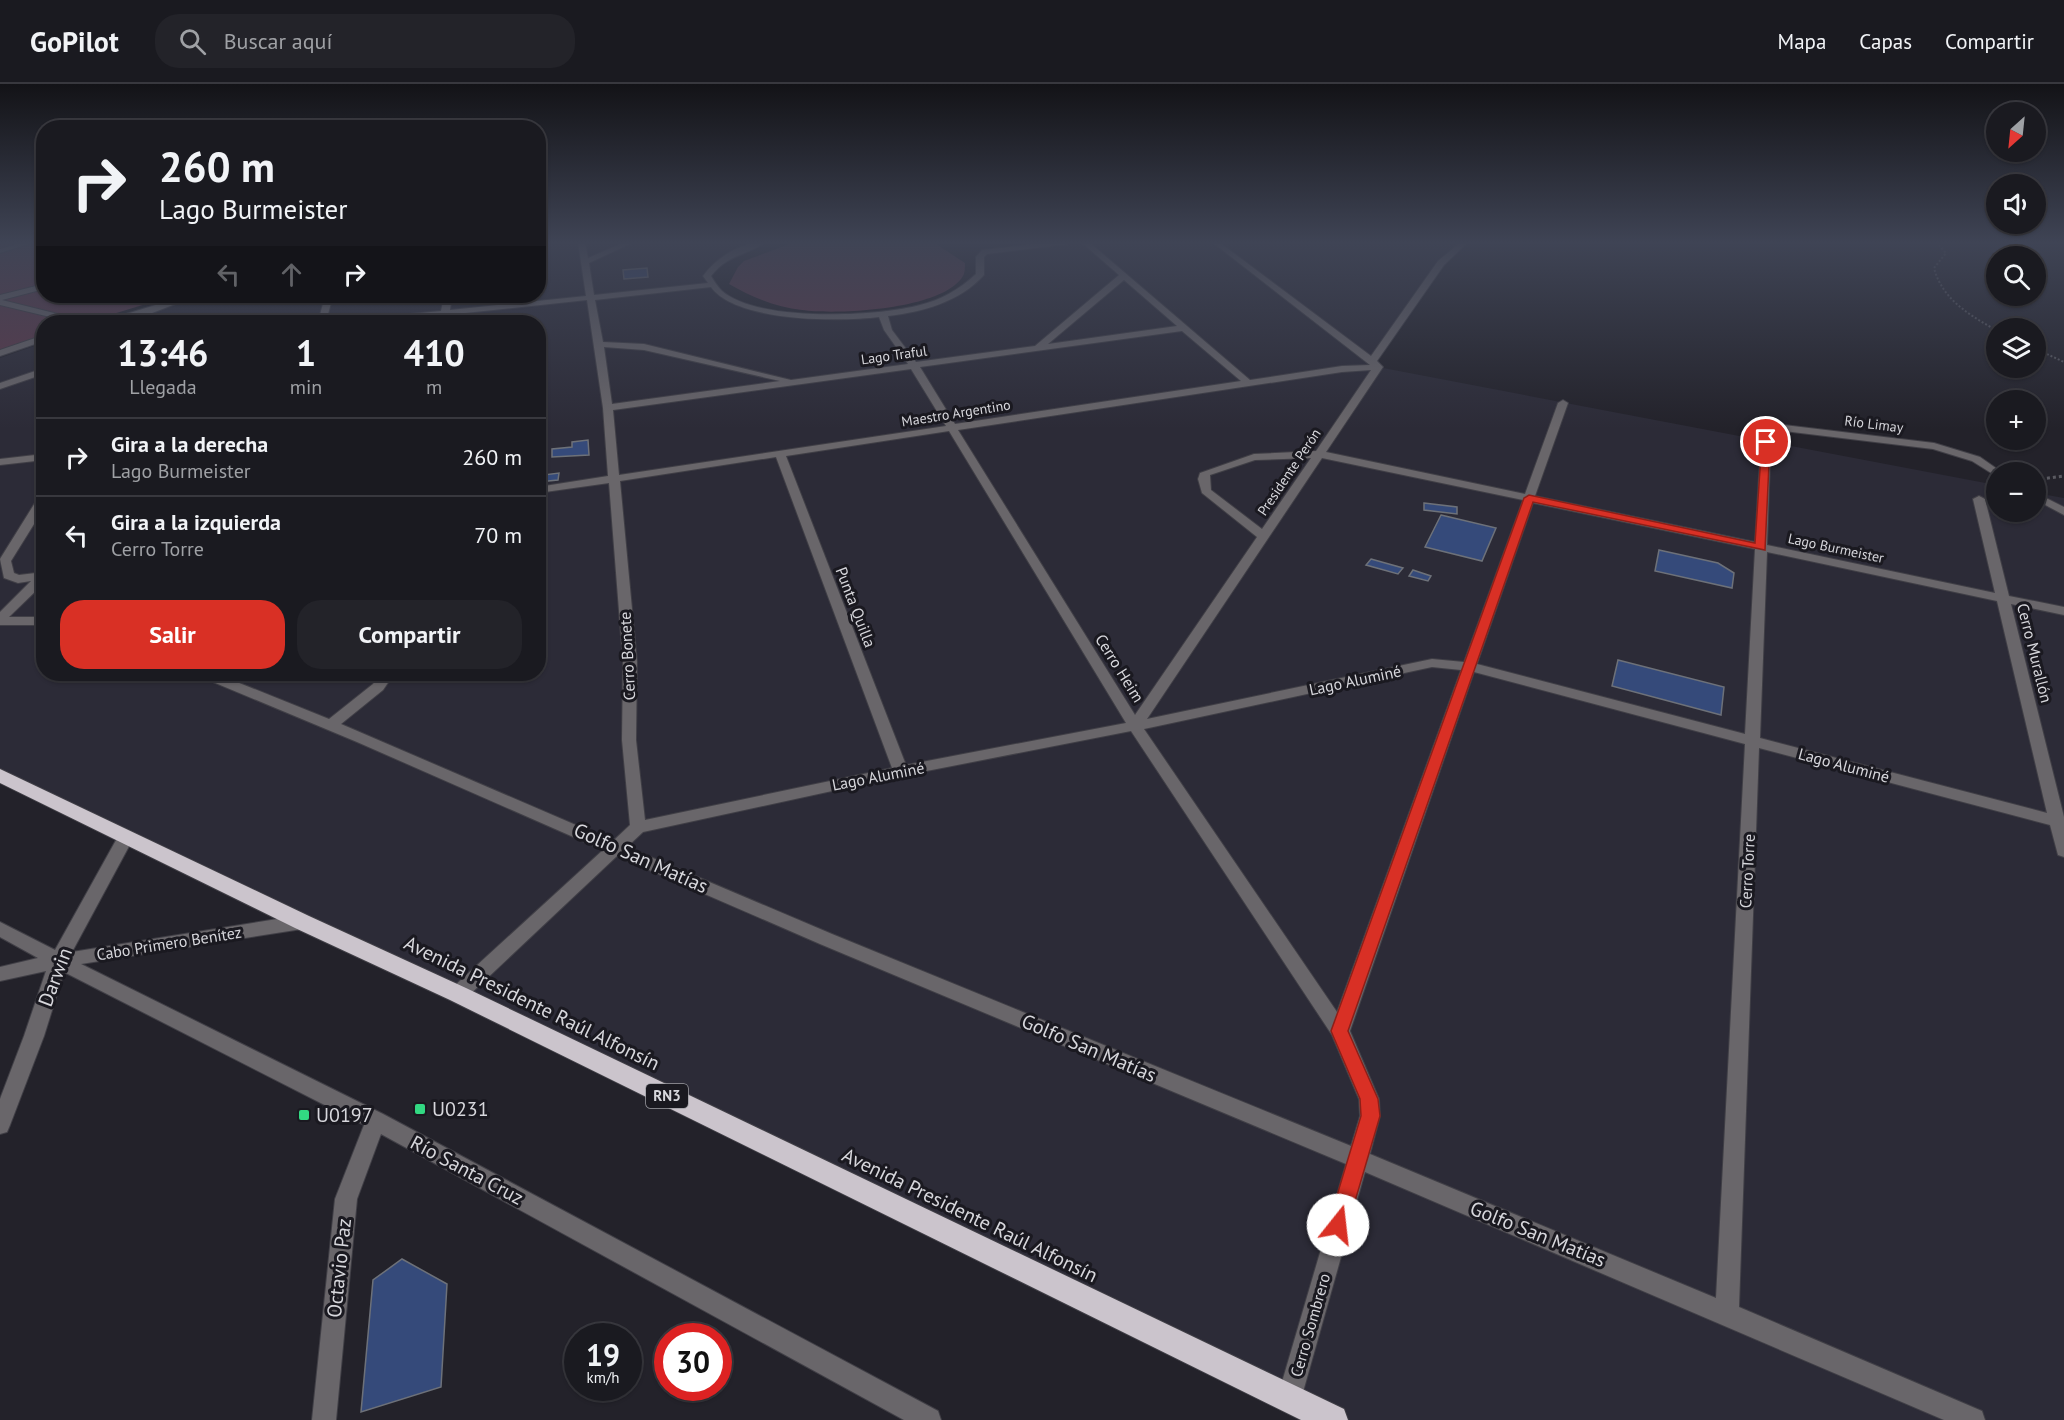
<!DOCTYPE html>
<html lang="es">
<head>
<meta charset="utf-8">
<style>
	body { margin:0; font-family:"PT Sans",sans-serif; background:#232329; color:#f1f3f6; height:100vh; display:flex; flex-direction:column; font-size:22px; white-space:nowrap }
	* { box-sizing:border-box; margin:0 }
	p { font-size:20px; color:#9fa1a5 }
	.icon { flex:none; width:33px; height:33px; fill:none; stroke:currentColor; stroke-width:2; stroke-linecap:round; stroke-linejoin:round }
	.map { position:relative; flex:1; overflow:hidden }
	.panel { position:absolute; left:36px; top:231px; width:510px; height:366px; display:flex; flex-direction:column; background:#1a1a20; border-radius:24px; box-shadow:0 2px 4px #0004,0 0 0 2px #38383e }
	.panel>* { flex:none }
	.guide { position:absolute; left:36px; top:36px; width:510px; height:183px; border-radius:24px; box-shadow:0 2px 4px #0004,0 0 0 2px #38383e; background:#1a1a20; color:#f1f3f6; overflow:hidden }
	.needle { width:39px; rotate:207deg }
	.controls { position:absolute; left:1986px; top:18px; display:grid; gap:12px }
	.controls a { display:grid; place-items:center; width:60px; height:60px; border-radius:50%; background:#1a1a20; box-shadow:0 2px 4px #0004,0 0 0 2px #38383e; font-size:30px }
	.speed { position:absolute; left:564px; top:1239px; display:flex; gap:12px; font-size:30px; font-weight:700; text-align:center }
	.speed>* { display:grid; place-content:center; width:78px; height:78px; border-radius:50%; background:#1a1a20; box-shadow:0 2px 4px #0004,0 0 0 2px #38383e; line-height:1 }
	.speed small { font-size:15px; font-weight:400 }
	.speed .limit { border:9px solid #d22; background:#fff; color:#111 }
	.pin { position:absolute; display:grid; place-items:center; width:51px; height:51px; color:#fff; margin:-26px; border:3px solid #fff; border-radius:50%; box-shadow:0 2px 6px #0007 }
	.me { position:absolute; width:66px; margin:-33px; rotate:16deg; stroke-linejoin:round; filter:drop-shadow(0 0 4px #0008) }
	.turn { display:flex; align-items:center; gap:21px; height:126px; padding:0 24px; font-size:27px }
	.turn .icon { width:78px; height:78px; stroke-width:2.5 }
	.turn b { display:block; font-size:42px; line-height:51px }
	.lanes { display:flex; align-items:center; height:57px; padding:0 24px; background:#0003; justify-content:center; gap:30px; direction:ltr }
	.lanes .off { opacity:.35 }
	.eta { display:flex; justify-content:space-evenly; align-items:center; height:102px; text-align:center }
	.eta b { font-size:36px; font-weight:700; line-height:42px }
	.primary-button { display:flex; gap:12px; margin-top:auto; padding:12px 24px }
	.primary-button a { flex:1; height:69px; border-radius:24px; background:#d93025; color:#fff; font-size:24px; font-weight:700; line-height:69px; text-align:center }
	.primary-button a+a { background:#232329; color:#f1f3f6 }
	ul { padding:0; list-style:none }
	li { display:flex; align-items:center; gap:18px; height:78px; padding:0 24px; border-top:2px solid #38383e }
	li div { flex:1 }
	li b { display:block; font-size:22px }
	li em { font-style:normal }
	header { display:flex; align-items:center; gap:36px; box-sizing:border-box; height:84px; padding:0 30px; background:#1a1a20; border-bottom:2px solid #38383e }
	header strong { font-size:28px }
	nav { display:flex; gap:33px; margin-inline-start:auto; font-size:21px }
	.search { width:420px; height:54px; background:#232329; display:flex; align-items:center; gap:15px; box-sizing:border-box; padding:0 21px; border-radius:24px; color:#9fa1a5; font-size:22px }
	.map>svg:first-child { display:block }
	.built { fill:#2c2b37 }
	.green { fill:#5d394b }
	.building { fill:#354a7a; stroke:#6d7179; stroke-width:1.5 }
	.lines { fill:none; stroke-linecap:round; stroke-linejoin:round }
	.minor-casing { stroke:#403f46; stroke-width:2 }
	.highway-casing { stroke:#403f46; stroke-width:2 }
	.path-far1 { stroke:#5a5a61; stroke-width:2; stroke-dasharray:2 2; stroke-linecap:butt }
	.path { stroke:#5a5a61; stroke-width:3; stroke-dasharray:3 3; stroke-linecap:butt }
	.minor { fill:#69666a; fill-rule:evenodd }
	.highway { fill:#cbc4cc; fill-rule:evenodd }
	.route { fill:#d93025; stroke:#8d1f18; stroke-width:1.5 }
	.poi-dot { fill:#32d882; stroke:#1a1920; stroke-width:2 }
	.labels { text-anchor:middle; stroke-width:6; stroke-linejoin:round; paint-order:stroke }
	.far-street-label { font-size:14px; fill:#d7d7dc; stroke:#1a1920 }
	.shield { fill:#1a1920; stroke:#9e9ea4; stroke-width:1.5 }
	.shield-label { font-size:15px; font-weight:bold; fill:#d7d7dc }
	.street-label { font-size:16px; fill:#d7d7dc; stroke:#1a1920 }
	.near-street-label { font-size:20px; fill:#d7d7dc; stroke:#1a1920 }
	.near-poi-label { font-size:20px; fill:#d7d7dc; stroke:#1a1920; text-anchor:start }
</style>
</head>
<body>
<header>
<strong>GoPilot</strong>
<div class="search"><svg class="icon" aria-label="search" viewBox="0 0 24 24"><circle cx="10" cy="10" r="6"/><path d="M15 15l6 6"/></svg>Buscar aquí</div>
<nav><a>Mapa</a><a>Capas</a><a>Compartir</a></nav>
</header>
<div class="map">
<svg width="2064" height="1336" viewBox="0 0 2064 1336">
	<rect width="100%" height="100%" fill="#23222a"/>
	<path class="built" d="M539,158H762L725,174L707,192L710,201L748,223L807,232L883,231L947,214L980,191V173L992,166L1068,158H1465L1441,179L1376,272L1378,283L1996,401V428H2036V409L2064,414V1336H1333L0,691V274L43,259L44,590H538V238H106L186,212H538Z"/>
	<path class="green" d="M0,158H43L44,212H172L87,238H44L43,252L0,266Z
		M795,158H924L936,160L965,179C965,183 965,189 963,192C943,226 836,231 802,226C775,223 752,213 729,200L738,183L744,177Z"/>
	<path class="building" d="M647,184L648,193L624,195L623,186Z
		M500,230L499,238H475L476,233Z
		M588,356L589,371L552,373V365L572,363V358Z
		M545,384L544,391L559,389L558,396L538,398V385Z
		M1424,419L1457,423V430L1424,426Z
		M1441,431L1496,444L1482,477L1425,463Z
		M1659,466L1718,479L1734,489L1732,504L1655,487Z
		M1371,475L1403,484L1398,490L1366,481Z
		M1413,486L1431,492L1428,497L1409,492Z
		M1618,576L1724,603L1721,631L1612,602Z
		M402,1175L447,1200L441,1303L361,1328L373,1196Z"/>
	<g class="lines">
		<g class="minor-casing">
			<path id="minor" d="M24,158H35L0,169V165Z
				M578,158H585L588,174L625,158H634L589,179L594,211L708,199L703,192C717,173 741,158 765,158C748,172 729,169 711,192C714,197 718,203 722,207C758,238 876,233 920,221C941,216 960,205 976,190V173L982,166L1052,158H1071L1068,160L987,170L984,173V191C960,218 922,228 888,232L892,246L916,278L1035,262L1119,191L1081,158H1089L1250,296L1342,282L1370,281L1212,158H1219L1371,272L1438,177L1461,158H1468L1444,181L1377,277L1383,283L1326,368L1525,410L1558,319L1563,316L1568,319L1535,412L1755,458L1762,343L1784,341L1934,359L1980,373L2000,387L2001,388H1996V392L1972,377L1933,365L1784,347L1771,348L1767,461L1995,509L1973,415L1979,412L1985,415L2009,512L2064,523V531L2011,520L2064,733V773L2058,771L2050,741L1759,664L1739,1223L1982,1327L1985,1336H1944L1365,1088L1301,1315L1298,1324L1289,1327L1280,1324L1277,1315L1346,1080L820,860L617,772L465,915L458,918L451,915L449,910L451,905L603,766L357,658L201,593L199,590H217L329,635L373,600L380,590H394L383,606L341,640L613,757L630,741L622,656L623,578L609,399L538,409V403L608,392L603,324L587,216L446,231L439,238L435,236L437,232L379,238H355L359,235L441,227L444,212H452L450,226L586,212ZM1124,196L1177,242L1048,260ZM711,203C736,238 839,238 879,233L884,246L908,280L791,296L644,260L603,258L595,216ZM1182,247L1241,297L955,340L920,283ZM604,263L644,266L780,297L612,320ZM911,285L946,342L619,391L613,326ZM1371,286L1316,367L1254,370L1200,389L1198,395L1202,409L1257,453L1135,631L958,346L1342,288ZM949,347L1126,639L906,681L786,372ZM776,373L892,684L645,736L636,656L637,578L620,397ZM1311,374L1262,445L1211,406L1210,391L1255,376ZM1322,374L1523,416L1464,578L1432,575L1147,635ZM1533,419L1755,465L1745,650L1477,580ZM1767,468L1997,517L2047,729L1760,654ZM1432,583L1461,586L1337,928L1144,645ZM1474,588L1745,660L1716,1214L1370,1070L1380,1032L1379,1015L1350,947ZM1131,647L1332,951L1359,1015L1360,1032L1351,1062L832,850L627,763L643,748L901,692Z
				M44,200V205L2,216L82,236L83,238H71L0,221V211Z
				M185,212H196L129,238H100Z
				M314,212H325L332,215L326,238H318L324,216Z
				M44,251V257L0,272V266Z
				M44,284V290L0,305V299Z
				M44,370V376L0,381V375Z
				M2036,409L2064,423V431L2036,416Z
				M44,411V424L11,477L14,489L19,491L44,488V499L9,533H44V541H0V528L31,497L18,499L4,494L0,475L38,414Z
				M126,747L132,749L134,753L72,868L302,831L308,833L311,838L308,843L302,845L81,880L383,1030L938,1327L941,1336H904L381,1050L357,1115L336,1336H312L335,1115L364,1041L64,888L44,952L10,1041L7,1048L0,1050V1015L24,952L46,887L0,897V883L38,874L0,853V838L55,866L120,749Z"/>
		</g>
		<g class="highway-casing">
			<path id="highway" d="M0,685L309,832L466,904L1344,1325L1348,1336H1301L450,916L295,844L0,699Z"/>
		</g>
		<path class="path-far1" d="M1936,158L1946,169L1934,184C1942,215 1969,231 1996,246
			M2036,265L2064,278"/>
		<path class="path" d="M2041,395L2064,392"/>
		<use href="#minor" class="minor"/>
		<use href="#highway" class="highway"/>
	</g>
	<linearGradient id="sky" x2="0" y2="1"><stop stop-color="#131317"/><stop offset="0.46" stop-color="#3f4455"/><stop offset="1" stop-color="#3f4455" stop-opacity="0"/></linearGradient>
	<rect width="2064" height="345" fill="url(#sky)"/>
	<path class="route" d="M1762,356L1770,358L1765,466L1533,418L1348,947L1378,1015L1380,1032L1348,1141L1345,1148L1338,1150L1331,1148L1328,1141L1361,1032L1360,1015L1331,947L1524,414L1529,411L1755,459Z"/>
	<g class="poi-dot">
		<rect x="414" y="1019" width="12" height="12" rx="3"/>
		<rect x="298" y="1025" width="12" height="12" rx="3"/>
	</g>
	<g class="labels">
		<g class="far-street-label">
			<text transform="translate(894 271) rotate(-8)" y="5">Lago Traful</text>
			<text transform="translate(956 329) rotate(-9)" y="5">Maestro Argentino</text>
			<text transform="translate(1874 340) rotate(7)" y="5">Río Limay</text>
			<text transform="translate(1289 388) rotate(-56)" y="5">Presidente Perón</text>
			<text transform="translate(1836 464) rotate(12)" y="5">Lago Burmeister</text>
		</g>
		<rect class="shield" x="646" y="1000" width="42" height="24" rx="4.5"/>
		<g class="shield-label">
			<text x="667" y="1017">RN3</text>
		</g>
		<g class="street-label">
			<text transform="translate(856 523) rotate(69)" y="6">Punta Quilla</text>
			<text transform="translate(2035 569) rotate(76)" y="6">Cerro Murallón</text>
			<text transform="translate(627 572) rotate(-93)" y="6">Cerro Bonete</text>
			<text transform="translate(1120 584) rotate(58)" y="6">Cerro Heim</text>
			<text transform="translate(1355 596) rotate(-12)" y="6">Lago Aluminé</text>
			<text transform="translate(1844 681) rotate(15)" y="6">Lago Aluminé</text>
			<text transform="translate(878 692) rotate(-11)" y="6">Lago Aluminé</text>
			<text transform="translate(1747 787) rotate(-87)" y="6">Cerro Torre</text>
			<text transform="translate(169 859) rotate(-9)" y="6">Cabo Primero Benítez</text>
			<text transform="translate(1310 1241) rotate(-74)" y="6">Cerro Sombrero</text>
		</g>
		<g class="near-street-label">
			<text transform="translate(641 774) rotate(24)" y="7">Golfo San Matías</text>
			<text transform="translate(55 893) rotate(-69)" y="7">Darwin</text>
			<text transform="translate(532 919) rotate(26)" y="7">Avenida Presidente Raúl Alfonsín</text>
			<text transform="translate(1089 964) rotate(23)" y="7">Golfo San Matías</text>
			<text transform="translate(467 1086) rotate(28)" y="7">Río Santa Cruz</text>
			<text transform="translate(970 1131) rotate(26)" y="7">Avenida Presidente Raúl Alfonsín</text>
			<text transform="translate(1538 1150) rotate(22)" y="7">Golfo San Matías</text>
			<text transform="translate(339 1184) rotate(-84)" y="7">Octavio Paz</text>
		</g>
		<g class="near-poi-label">
			<text x="432" y="1032">U0231</text>
			<text x="316" y="1038">U0197</text>
		</g>
	</g>
</svg>
<div class="controls">
<a><svg class="needle" viewBox="-14 -14 28 28"><path d="M0-13l5 13h-10z" fill="#e53935"/><path d="M0 13l5-13h-10z" fill="#9fa1a5"/></svg></a>
<a><svg class="icon" aria-label="sound" viewBox="0 0 24 24"><path d="M4 9h4l5-4v14l-5-4H4zM17 9q2 3 0 6"/></svg></a>
<a><svg class="icon" aria-label="search" viewBox="0 0 24 24"><circle cx="10" cy="10" r="6"/><path d="M15 15l6 6"/></svg></a>
<a><svg class="icon" aria-label="layers" viewBox="0 0 24 24"><path d="M12 4l9 5-9 5-9-5zM3 14l9 5 9-5"/></svg></a>
<a>+</a>
<a>−</a>
</div>
<div class="speed"><div>19<small>km/h</small></div><div class="limit">30</div></div>
<div class="pin" style="left:1766px;top:358px;background:#d93025"><svg class="icon" aria-label="arrive" viewBox="0 0 24 24"><path d="M6 21V4h12l-3 4 3 4H6"/></svg></div>
<svg class="me" style="left:1338px;top:1141px" viewBox="-20 -20 40 40"><circle r="19" fill="#fff"/><path d="M0-13L10 11 0 6-10 11z" fill="#d93025"/></svg>
<div class="guide">
<div class="turn"><svg class="icon" aria-label="right" viewBox="0 0 24 24"><path d="M7 20v-9h11M14 6l5 5-5 5"/></svg><div><b>260 m</b>Lago Burmeister</div></div>
<div class="lanes"><svg class="icon off" aria-label="left" viewBox="0 0 24 24"><path d="M17 20v-9H6M10 6l-5 5 5 5"/></svg><svg class="icon off" aria-label="ahead" viewBox="0 0 24 24"><path d="M12 20V5M6 11l6-6 6 6"/></svg><svg class="icon" aria-label="right" viewBox="0 0 24 24"><path d="M7 20v-9h11M14 6l5 5-5 5"/></svg></div>
</div>
<section class="panel">
<div class="eta">
<div><b>13:46</b><p>Llegada</p></div>
<div><b>1</b><p>min</p></div>
<div><b>410</b><p>m</p></div>
</div>
<ul>
<li><svg class="icon" aria-label="right" viewBox="0 0 24 24"><path d="M7 20v-9h11M14 6l5 5-5 5"/></svg><div><b>Gira a la derecha</b><p>Lago Burmeister</p></div><em>260 m</em></li>
<li><svg class="icon" aria-label="left" viewBox="0 0 24 24"><path d="M17 20v-9H6M10 6l-5 5 5 5"/></svg><div><b>Gira a la izquierda</b><p>Cerro Torre</p></div><em>70 m</em></li>
</ul>
<div class="primary-button"><a>Salir</a><a>Compartir</a></div>
</section>
</div>
</body>
</html>
